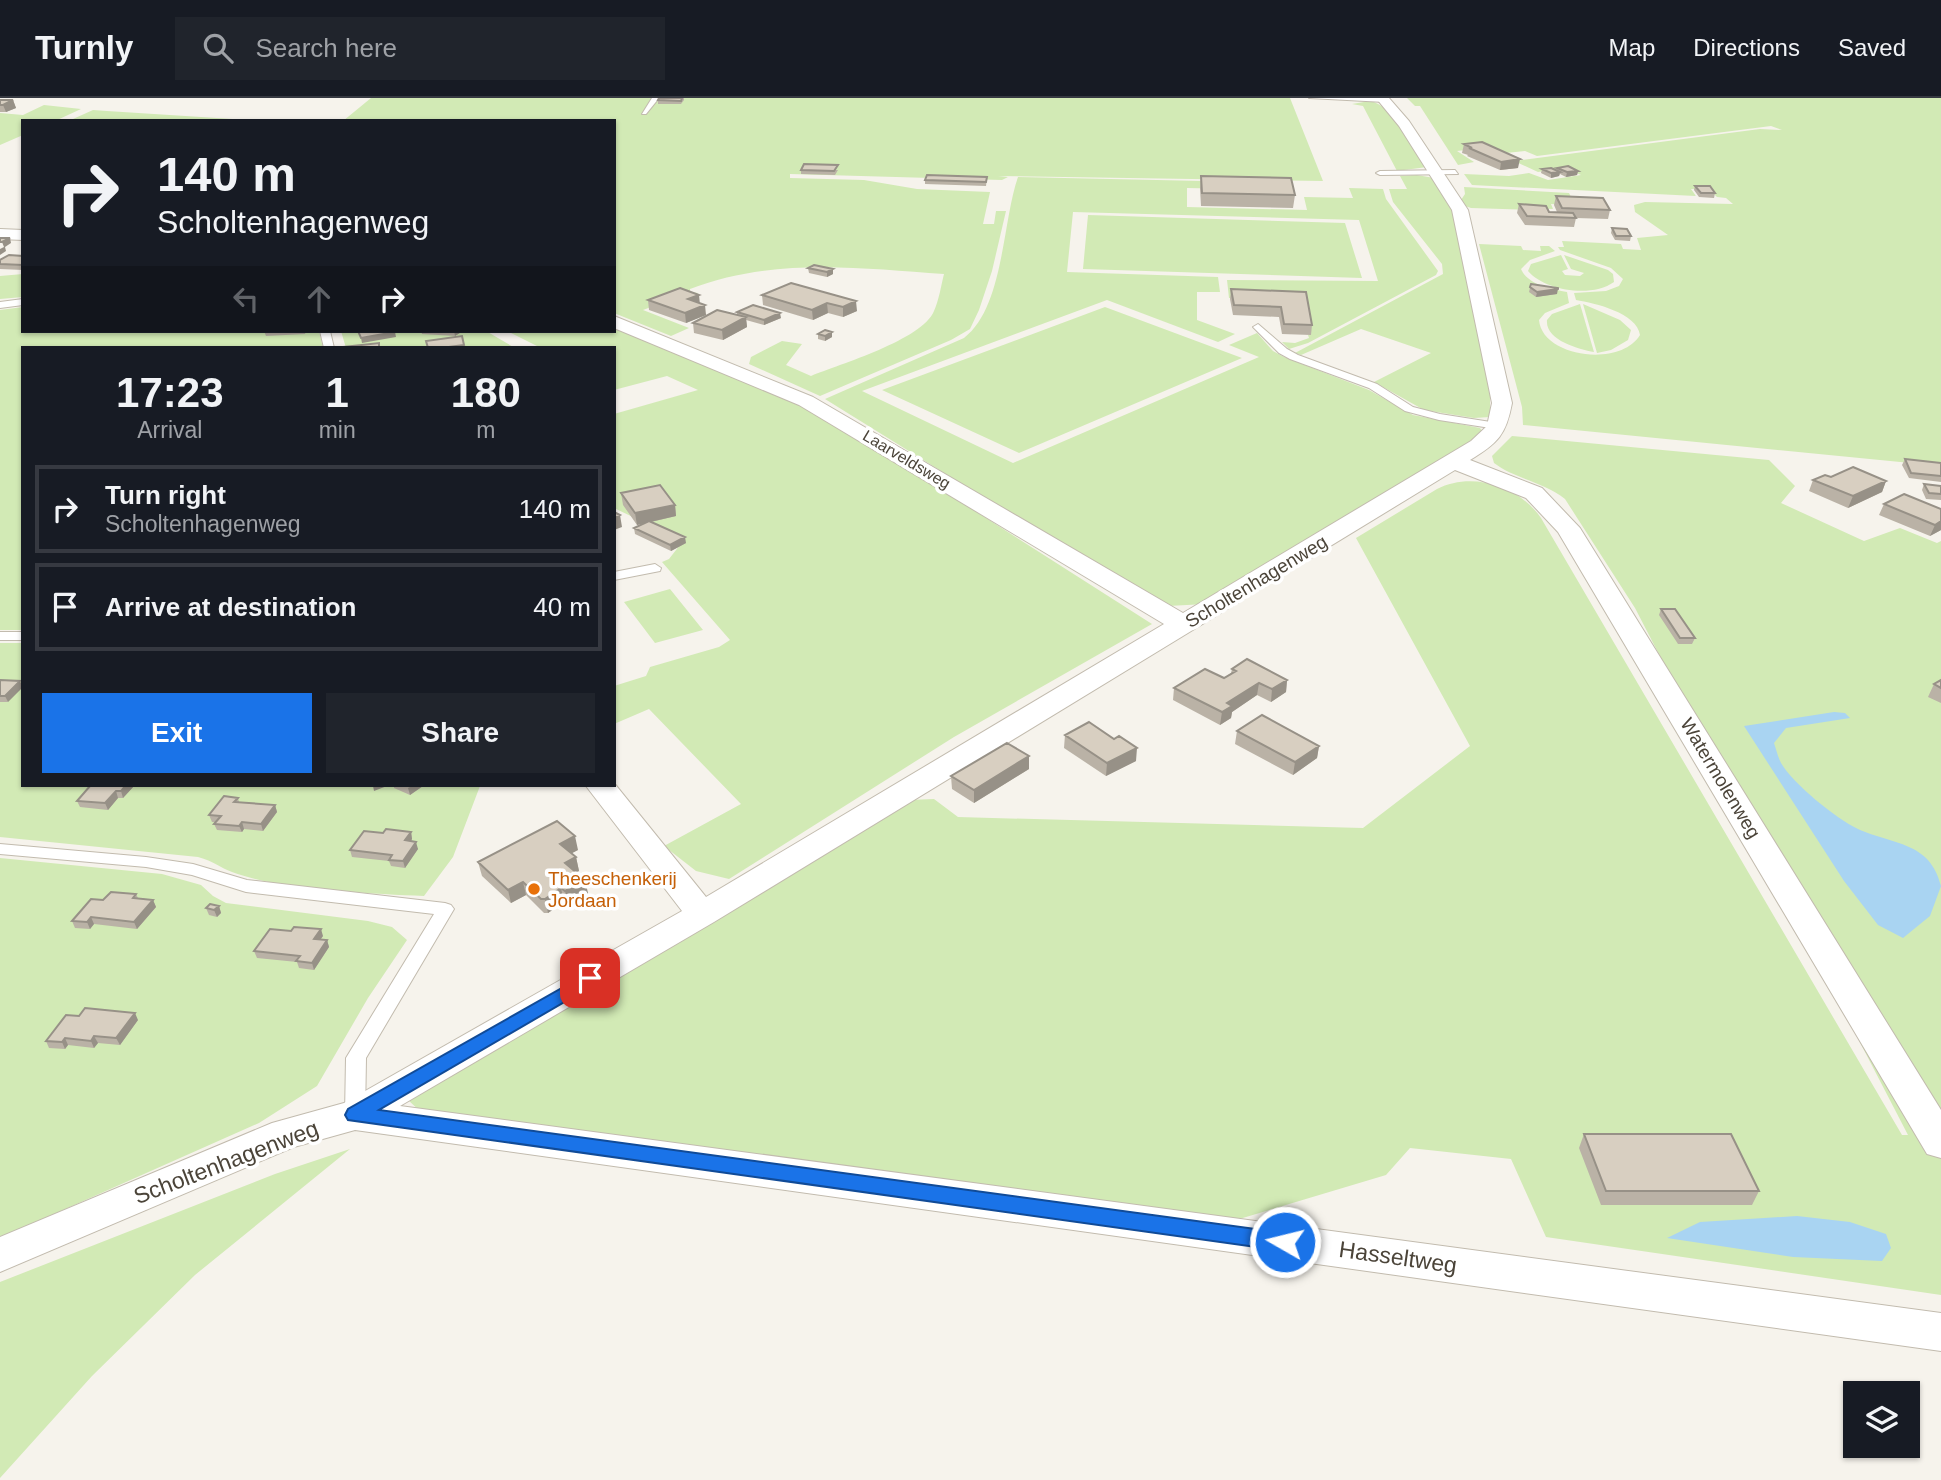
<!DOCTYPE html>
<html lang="en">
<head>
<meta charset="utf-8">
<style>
	body { margin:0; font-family:Helvetica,sans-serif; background:#20242c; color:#f1f3f6; height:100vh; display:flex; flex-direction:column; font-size:26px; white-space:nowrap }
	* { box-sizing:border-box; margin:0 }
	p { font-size:23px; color:#9ea1a6 }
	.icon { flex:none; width:38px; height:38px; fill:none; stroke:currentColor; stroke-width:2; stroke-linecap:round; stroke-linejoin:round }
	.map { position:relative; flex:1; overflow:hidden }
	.side { position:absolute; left:21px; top:248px; width:595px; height:441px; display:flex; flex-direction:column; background:#171b24; border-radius:0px; box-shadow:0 2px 5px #0004 }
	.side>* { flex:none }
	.hud { position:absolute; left:21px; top:21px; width:595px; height:214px; border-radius:0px; box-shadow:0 2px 5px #0004; background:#171b24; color:#f1f3f6; overflow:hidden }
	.tools { position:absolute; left:1843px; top:1283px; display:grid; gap:14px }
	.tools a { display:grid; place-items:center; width:77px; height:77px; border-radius:0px; background:#171b24; box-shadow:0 2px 5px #0004; font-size:35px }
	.pin { position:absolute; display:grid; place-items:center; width:60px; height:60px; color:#fff; margin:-30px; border-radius:14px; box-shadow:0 4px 10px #0006 }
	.me { position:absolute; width:77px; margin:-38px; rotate:278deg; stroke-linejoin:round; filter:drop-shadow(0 0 5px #0008) }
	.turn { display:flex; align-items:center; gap:24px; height:147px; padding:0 21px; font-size:32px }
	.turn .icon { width:91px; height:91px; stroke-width:2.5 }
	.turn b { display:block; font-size:49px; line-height:60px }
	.lanes { display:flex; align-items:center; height:66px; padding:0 21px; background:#0003; justify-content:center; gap:35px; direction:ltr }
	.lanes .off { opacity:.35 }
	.eta { display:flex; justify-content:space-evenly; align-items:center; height:119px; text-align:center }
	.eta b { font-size:42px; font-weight:700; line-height:49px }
	.cta { display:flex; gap:14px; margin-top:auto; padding:14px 21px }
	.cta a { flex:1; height:80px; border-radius:0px; background:#1a73e8; color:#fff; font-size:28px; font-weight:700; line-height:80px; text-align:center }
	.cta a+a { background:#20242c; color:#f1f3f6 }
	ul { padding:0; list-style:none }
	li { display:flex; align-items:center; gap:21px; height:88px; margin:0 14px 10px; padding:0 7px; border:4px solid #363941; border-radius:0px }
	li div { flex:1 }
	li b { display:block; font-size:26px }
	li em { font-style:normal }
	header { display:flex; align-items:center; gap:42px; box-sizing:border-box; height:98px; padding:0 35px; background:#171b24; border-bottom:2px solid #363941 }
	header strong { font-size:33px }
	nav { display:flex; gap:38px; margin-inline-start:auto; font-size:24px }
	.search { width:490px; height:63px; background:#20242c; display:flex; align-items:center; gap:18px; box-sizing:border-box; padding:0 24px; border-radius:0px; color:#9ea1a6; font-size:26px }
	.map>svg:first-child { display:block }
	.green { fill:#d2eab5 }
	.water { fill:#a9d4f2 }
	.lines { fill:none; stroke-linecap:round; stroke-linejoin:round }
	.service-casing { stroke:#c2bbae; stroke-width:2 }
	.minor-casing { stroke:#c2bbae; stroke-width:2 }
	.service { fill:#fff; fill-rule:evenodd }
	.minor { fill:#fff; fill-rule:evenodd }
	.wall { fill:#bab2a6 }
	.shaded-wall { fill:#979187 }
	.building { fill:#d8cfc1; stroke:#979187; stroke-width:2 }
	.route { fill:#1a73e8; stroke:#114b97; stroke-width:2 }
	.food-dot { fill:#e8710a; stroke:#fff; stroke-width:2.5 }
	.labels { text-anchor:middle; stroke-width:7; stroke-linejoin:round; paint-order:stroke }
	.far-street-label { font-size:16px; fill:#4b4439; stroke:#fff }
	.street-label { font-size:19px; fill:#4b4439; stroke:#fff }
	.food-label { font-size:19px; fill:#c56008; stroke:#fff; text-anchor:start }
	.near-street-label { font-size:23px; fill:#4b4439; stroke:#fff }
</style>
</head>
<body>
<header>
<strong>Turnly</strong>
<div class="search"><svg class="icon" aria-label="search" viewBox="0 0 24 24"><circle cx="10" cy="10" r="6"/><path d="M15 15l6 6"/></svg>Search here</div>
<nav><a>Map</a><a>Directions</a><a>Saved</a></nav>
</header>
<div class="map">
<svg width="1941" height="1382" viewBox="0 0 1941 1382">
	<rect width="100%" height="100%" fill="#f6f3ec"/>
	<path class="green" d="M371,0H1290L1323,83L998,78L1008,79L1002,82L790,76V80L864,82L917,91L990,94L983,126H994L996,113H1006L992,173L979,212L970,231L951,242L820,298L749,266L751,259L782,243L802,246L786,267L811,278C840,266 922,242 934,213C939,202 941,188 944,176C859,170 772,159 690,191V194L698,195L692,201L680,198L643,212L689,230L671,238L614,215V23H343Z
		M1407,0H1941V368L1523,327L1522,309L1479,146L1521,148L1523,152L1541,153L1540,148H1549L1555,153L1530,162L1521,171C1528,187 1551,191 1567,194L1569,205L1545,215L1539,222C1542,259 1620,270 1640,237C1637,215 1595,205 1576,202L1574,195L1606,193L1619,188L1623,181L1611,170L1560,152L1558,149H1564L1562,143L1621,146L1623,151L1641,152L1637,140L1668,137L1635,114L1634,107L1645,104L1733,106L1726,100L1717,99L1710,92L1691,91L1696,98L1472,87L1464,76L1509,78L1529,75L1548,82L1581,77L1565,70L1538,74L1514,63L1760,31L1782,32L1771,28L1537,58L1525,53L1506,55L1491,49L1457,53L1474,64L1458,67L1420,8H1415Z
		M1370,3C1393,7 1415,51 1427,69L1397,73L1363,8L1352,6Z
		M44,7L81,11L55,23H23V37L0,47V15L23,17Z
		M93,12L107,13L265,23L73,21Z
		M1417,77L1434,80L1455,119L1490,287V319L1474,320L1424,312L1374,284L1431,255L1361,231L1301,257L1295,255L1443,176L1442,166L1393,104L1389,91H1407L1400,78Z
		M1018,79L1290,85L1286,92L1187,90V109L1307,112L1304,99L1353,100L1349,90L1383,91L1386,101L1438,173L1436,177L1308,245L1289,251L1282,244L1295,245L1309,240L1308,237L1311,236L1304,202L1229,200L1227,182L1378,183L1359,122L1073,114L1067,174L1218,179L1220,194H1197V222L1235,236L1218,244L1107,202L862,293L1013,365L1259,259L1229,247L1257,235L1273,253L1284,259L1369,292L1413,317L1480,330L1482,333L1447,362L1206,506L1168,508L1144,499L825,301L964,240C1004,209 1002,125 1018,79Z
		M1464,89L1569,95L1575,107L1551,106L1553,111L1530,110V112L1471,110L1465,108L1461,102L1465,96Z
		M1088,117L1345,125L1362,180L1083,171Z
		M1561,157L1568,171L1562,173L1565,177L1580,178L1584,175L1571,171L1564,157L1608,172L1613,176L1614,184C1592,200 1545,193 1528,173L1531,166Z
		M23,176V199L0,201V178Z
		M1580,206L1594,254C1578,251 1545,242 1547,222L1552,216Z
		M1583,206L1620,222L1631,232L1628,242L1611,252L1597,255Z
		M23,209V233H319L323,250H23V532H0V212Z
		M1105,209L1242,260L1019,355L882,292Z
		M614,228L781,296L950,397L1152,526L954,639L729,781L696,773L664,748L741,706L649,611L614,626V588L646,578L650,569L719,549L730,542L662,464L669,461L683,443L614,410V316L698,292L667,278L614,292V250H541L507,233H614Z
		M341,233H486L515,250H346Z
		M1512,338L1769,362L1795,388L1781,405L1864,443L1900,430L1937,445L1941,443V1197L1546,1139L1511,1061L1410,1050L1386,1077L1236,1122L421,1014L408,1002L908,702L934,701L958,719L1363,730L1470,648L1356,440L1437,391C1472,373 1519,388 1541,420L1902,1037H1908L1635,510L1565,401C1544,384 1515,381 1494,365L1492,358Z
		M670,491L703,532L655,545L624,504Z
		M0,545H23V688H480L453,759L424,798C367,795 284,793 232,774C220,770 214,763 198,759L0,739Z
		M0,760L162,776L201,787L213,798L226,805L368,823L392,829L407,842L368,900L317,988L259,1025L0,1140Z
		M350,1051L195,1177L92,1278L0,1380V1184L275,1076Z"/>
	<path class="water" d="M1834,614L1845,615L1850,620L1786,630L1774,645C1776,651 1778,659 1781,665C1793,686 1837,721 1858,731C1893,747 1930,743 1941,788L1930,818L1903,840L1878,827L1844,783L1744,628Z
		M1797,1118L1850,1124L1886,1136L1891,1150L1882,1163L1793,1159L1667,1140L1700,1124Z"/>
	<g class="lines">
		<g class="service-casing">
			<path id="service" d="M652,0H659L646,16H642Z
				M1309,0H1385L1388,2L1385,4Z
				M1455,72L1458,76L1380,77L1376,75L1380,73Z
				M23,201V207L0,210V204Z
				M1258,226L1287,251L1298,257L1377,286L1413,309L1440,316L1497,325L1503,328L1497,331L1439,322L1405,313L1369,290L1290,261L1279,255L1253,229Z
				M320,233H330L334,250H324Z
				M655,466L661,470L660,473L614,482V474Z
				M0,534H23V542H0Z
				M0,746L146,759L193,766L247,782L445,805L451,807L454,811L366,960L365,1017L362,1022L355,1025L348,1022L345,1017L346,960L434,816L246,794L192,777L146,769L0,756Z"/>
		</g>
		<g class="minor-casing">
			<path id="minor" d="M1376,0H1389L1409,23L1468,112L1512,305C1506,337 1498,345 1470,362L1542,390L1580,430L1941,1012V1060L1927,1056L1558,434L1526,400L1455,372L714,824L400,1008L1941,1215V1253L355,1032L294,1049L0,1174V1139L272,1025L344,1005L682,813L586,688H614V685L706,799L1164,526L799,307L614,230V218L813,299L1183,515L1471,343L1487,328L1492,305L1452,112L1399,28Z
				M0,131L23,132V142L0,141Z"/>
		</g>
		<use href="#service" class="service"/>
		<use href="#minor" class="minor"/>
	</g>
	<path class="wall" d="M659,0H684V2L681,6H658V2Z
		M0,2H13L16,10L6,14H0Z
		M1464,46L1518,70L1500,72L1467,58L1468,57L1462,55Z
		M1557,70L1578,73L1577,77L1566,79L1560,76L1559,78L1551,80L1541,75L1542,71L1556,72Z
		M801,72H838L835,77L801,76Z
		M1201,78L1295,97L1293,110L1201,108L1200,90Z
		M987,79L986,88L925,86V82Z
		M1695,88L1715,95L1714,100L1699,99L1694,92Z
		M1556,98L1610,112L1608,121L1576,120L1574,129L1525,127L1517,115L1519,106L1549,114H1557L1554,107Z
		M1612,130L1631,138L1630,143L1615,142L1611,135Z
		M23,158V172L0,171V162Z
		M808,170L833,171V176L827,179L809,175Z
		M791,185L857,213L843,219L828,215L813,222L763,207L762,197Z
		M1531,186L1557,196L1536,199L1529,194Z
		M1231,191L1306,194L1312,227L1311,237L1282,236L1279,219L1233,217L1230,201Z
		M648,202L700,205L706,217L686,225L649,212Z
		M737,214L781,220L764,227L746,222L747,229L723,242L694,235L693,225L737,217Z
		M264,233H306L305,236L266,238Z
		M421,233H463L455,238L422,236Z
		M832,234V239L825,243L818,241V236Z
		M1905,361L1941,365V384L1909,380L1902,367Z
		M1831,379L1886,383L1882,394L1848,410L1809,393L1813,382Z
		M1924,386L1941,388V402L1926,401L1922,392Z
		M621,395L675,407L676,418L651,424L686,445L671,453L635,436L634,430L645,425L637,427L623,407Z
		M1884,406L1941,411V432L1930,438L1879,417Z
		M1661,511L1695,540L1692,546H1678L1659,517Z
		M1232,571L1287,582L1286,594L1271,604L1257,597L1232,614L1231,620L1220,627L1173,602L1174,590L1224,580L1231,575Z
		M0,582L8,604H0Z
		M1941,582V605L1928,599L1934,586Z
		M1237,633L1319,648L1317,660L1293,677L1235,646Z
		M1065,637L1136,663L1106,678L1064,650Z
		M1029,671L974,705L952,691L951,678Z
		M90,688H134L123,700H118L108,712L80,709L77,703Z
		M394,688H423L410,697L394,690Z
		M238,700L239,704L275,707L277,714L263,733L244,731L242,734L217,732L214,726L216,724H212L209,717Z
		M411,734L412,741L411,743L418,751L405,770L391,768L389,763L352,759L350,752L383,735Z
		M578,752L571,755L576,759L579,773L576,774L588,795L568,807L564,804L548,815H544L526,797L511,805L482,778L478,764Z
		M136,796L138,800L153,802L156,809L137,831L94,826L90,831L75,830L72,823L103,802Z
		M219,808L221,815L217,819L209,817L206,810Z
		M323,838L321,841L327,842L329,849L314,872L299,870L297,864L257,860L254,853Z
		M138,922L120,947L98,945L94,950L68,947L65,951L49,950L46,943Z
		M1584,1036L1759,1093L1752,1107H1601L1579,1050Z"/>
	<path class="shaded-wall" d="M13,2L16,10L6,14L3,7Z
		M1520,61L1518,70L1500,72L1501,64Z
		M1578,73L1577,77L1566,79L1567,74Z
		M1560,74L1559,78L1551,80V75Z
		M10,140L11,145L5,149L6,153L0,157V151L4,149L2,144Z
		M833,171V176L827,179V174Z
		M1558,191L1557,196L1536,199L1537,194Z
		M699,197L700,207L688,201Z
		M856,203L857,213L843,219V209Z
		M827,205L828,215L813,222L812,212Z
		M705,207L706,217L686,225L685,215Z
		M780,215L781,220L764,227V222Z
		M746,219L747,229L723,242L722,232Z
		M454,233H463L455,238Z
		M395,234L396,239L362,245L361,240Z
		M832,234V239L825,243V238Z
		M464,247L465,250H441Z
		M1886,383L1882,394L1848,410L1853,398Z
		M675,407L676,418L637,427L635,415Z
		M620,417L622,429L614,432V420Z
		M1941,423V432L1930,438L1935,427Z
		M685,439L686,445L671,453L670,447Z
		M1287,582L1286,594L1271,604L1272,591Z
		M20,583L23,589L8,604L5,598Z
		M1259,585L1257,597L1232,614L1231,620L1220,627L1222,614L1227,605Z
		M1319,648L1317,660L1293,677L1295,664Z
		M1137,650L1136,663L1106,678L1107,665Z
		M1029,658V671L974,705V692Z
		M125,688H134L123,700L121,693Z
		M373,688H387L374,693Z
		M412,688H423L410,697L408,690Z
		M116,693L118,700L108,712L105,705Z
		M275,707L277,714L263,733L261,726Z
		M242,724L244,731L242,734L239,728Z
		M411,734L412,741L407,749L405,742Z
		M575,738L578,752L563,760L560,746Z
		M416,744L418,751L405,770L403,763Z
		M576,759L579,773L568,779L565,765Z
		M585,782L588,795L568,807L565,793Z
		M523,784L526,797L511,805L508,792Z
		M561,790L564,804L548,815L545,801Z
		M153,802L156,809L137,831L134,824Z
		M219,808L221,815L217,819L214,812Z
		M91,819L94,826L90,831L87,824Z
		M321,831L323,838L316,847L314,841Z
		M327,842L329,849L314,872L312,865Z
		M135,915L138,922L120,947L116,940Z
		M94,938L98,945L94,950L91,943Z
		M65,940L68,947L65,951L62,944Z"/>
	<path class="building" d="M659,0H682L681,3L658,2Z
		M0,2H13L3,7H0Z
		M1482,44L1520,61L1501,64L1469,50H1472L1464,46Z
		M804,66L838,67L834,73L801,72Z
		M1568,68L1578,73L1567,74L1557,70Z
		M1551,70L1560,74L1551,75L1542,71Z
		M927,77L987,79L986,84L925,82Z
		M1201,78L1291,80L1295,97L1202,95Z
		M1695,88H1710L1715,95H1701Z
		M1556,98L1603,100L1610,112L1562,110Z
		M1519,106L1546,108L1549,114L1573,115L1576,120L1527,118Z
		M1612,130L1627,131L1631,138H1616Z
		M0,140H10L2,144H0Z
		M9,157L23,158V167L0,166V162Z
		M814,167L833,171L827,174L808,170Z
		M791,185L856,203L843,209L827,205L812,212L762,197Z
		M1531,186L1558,190V191L1537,194L1530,189Z
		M680,190L699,197L688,201L705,207L685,215L648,202Z
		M1231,191L1306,194L1312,227L1284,226L1281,209L1234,207Z
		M753,207L780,215L764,222L737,214Z
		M717,212L746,219L722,232L693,225Z
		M825,232L832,234L825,238L818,236Z
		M358,233H394L395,234L361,240Z
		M462,238L464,247L441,250H428L426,243Z
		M379,245V250H344V249Z
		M1905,361L1941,365V378L1911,375Z
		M1853,369L1886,383L1853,398L1813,382L1825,377L1831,379Z
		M1924,386L1941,388V396L1929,395Z
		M660,387L675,407L635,415L621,395Z
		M1904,396L1941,411V423L1935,427L1884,406Z
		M614,414L620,417L614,420Z
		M649,423L685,439L670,447L634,430Z
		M1661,511H1675L1695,540H1680Z
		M1247,561L1287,582L1272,591L1259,585L1227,605L1232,608L1222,614L1174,590L1205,571L1224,580L1236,573L1232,571Z
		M0,582L20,583L5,598H0Z
		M1941,582V590L1934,586Z
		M1262,617L1319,648L1295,664L1237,633Z
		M1089,624L1114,641L1119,638L1137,650L1107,665L1065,637Z
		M1007,645L1029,658L974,692L951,678Z
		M90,688H125L121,693H116L105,705L77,703Z
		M224,698L238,700L234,704L275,707L261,726L242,724L239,728L214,726L221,718L209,717Z
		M557,723L575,738L560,746L576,759L565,765L585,782L565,793L561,790L545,801H541L523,784L508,792L478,764Z
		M386,731L411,734L405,742L416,744L403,763L389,762L392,757L350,752L364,733L383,735Z
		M111,794L136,796L133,800L153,802L134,824L91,819L87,824L72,823L91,801L103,802Z
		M210,806L219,808L214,812L206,810Z
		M294,829L321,831L314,841L327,842L312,865L296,863L300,858L254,853L270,831L291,833Z
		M85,910L135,915L116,940L94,938L91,943L65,940L62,944L46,943L66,917L79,918Z
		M1584,1036H1731L1759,1093H1606Z"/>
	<path class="route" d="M590,874L597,876L599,880L597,885L379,1012L1285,1135L1292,1137L1296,1144L1292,1150L1285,1153L348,1022L345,1017L348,1011Z"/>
	<circle class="food-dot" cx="534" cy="791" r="7"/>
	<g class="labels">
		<g class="far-street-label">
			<text transform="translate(907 361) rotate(31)" y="6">Laarveldsweg</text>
		</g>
		<g class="street-label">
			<text transform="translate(1256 483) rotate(-31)" y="7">Scholtenhagenweg</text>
			<text transform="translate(1721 680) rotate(59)" y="7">Watermolenweg</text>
		</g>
		<g class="food-label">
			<text x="548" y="787">Theeschenkerij<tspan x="548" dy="22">Jordaan</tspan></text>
		</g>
		<g class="near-street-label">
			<text transform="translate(226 1064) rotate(-21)" y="8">Scholtenhagenweg</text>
			<text transform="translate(1398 1159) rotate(8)" y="8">Hasseltweg</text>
		</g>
	</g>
</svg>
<div class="tools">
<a><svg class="icon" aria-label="layers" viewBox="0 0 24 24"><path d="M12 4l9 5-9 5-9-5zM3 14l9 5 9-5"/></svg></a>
</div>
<div class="pin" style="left:590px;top:880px;background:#d93025"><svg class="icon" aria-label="arrive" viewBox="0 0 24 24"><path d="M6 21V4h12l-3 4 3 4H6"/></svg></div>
<svg class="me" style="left:1285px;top:1144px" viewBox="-20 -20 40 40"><circle r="17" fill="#1a73e8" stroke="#fff" stroke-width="3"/><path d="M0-11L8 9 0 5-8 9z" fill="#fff"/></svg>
<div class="hud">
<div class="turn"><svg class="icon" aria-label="right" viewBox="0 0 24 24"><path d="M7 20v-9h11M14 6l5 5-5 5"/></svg><div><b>140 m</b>Scholtenhagenweg</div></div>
<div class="lanes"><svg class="icon off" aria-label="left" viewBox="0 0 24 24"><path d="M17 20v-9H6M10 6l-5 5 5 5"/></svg><svg class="icon off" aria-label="ahead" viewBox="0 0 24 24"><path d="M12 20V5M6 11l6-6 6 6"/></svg><svg class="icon" aria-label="right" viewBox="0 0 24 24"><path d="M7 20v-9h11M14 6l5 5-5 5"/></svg></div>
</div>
<section class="side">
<div class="eta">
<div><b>17:23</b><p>Arrival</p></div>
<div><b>1</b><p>min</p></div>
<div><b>180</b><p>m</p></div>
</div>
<ul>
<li><svg class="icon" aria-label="right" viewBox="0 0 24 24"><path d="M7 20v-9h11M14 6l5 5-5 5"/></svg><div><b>Turn right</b><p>Scholtenhagenweg</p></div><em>140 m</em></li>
<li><svg class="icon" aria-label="arrive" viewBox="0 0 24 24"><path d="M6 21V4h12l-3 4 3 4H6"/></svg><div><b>Arrive at destination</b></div><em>40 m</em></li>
</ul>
<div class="cta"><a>Exit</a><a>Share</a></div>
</section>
</div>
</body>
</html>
